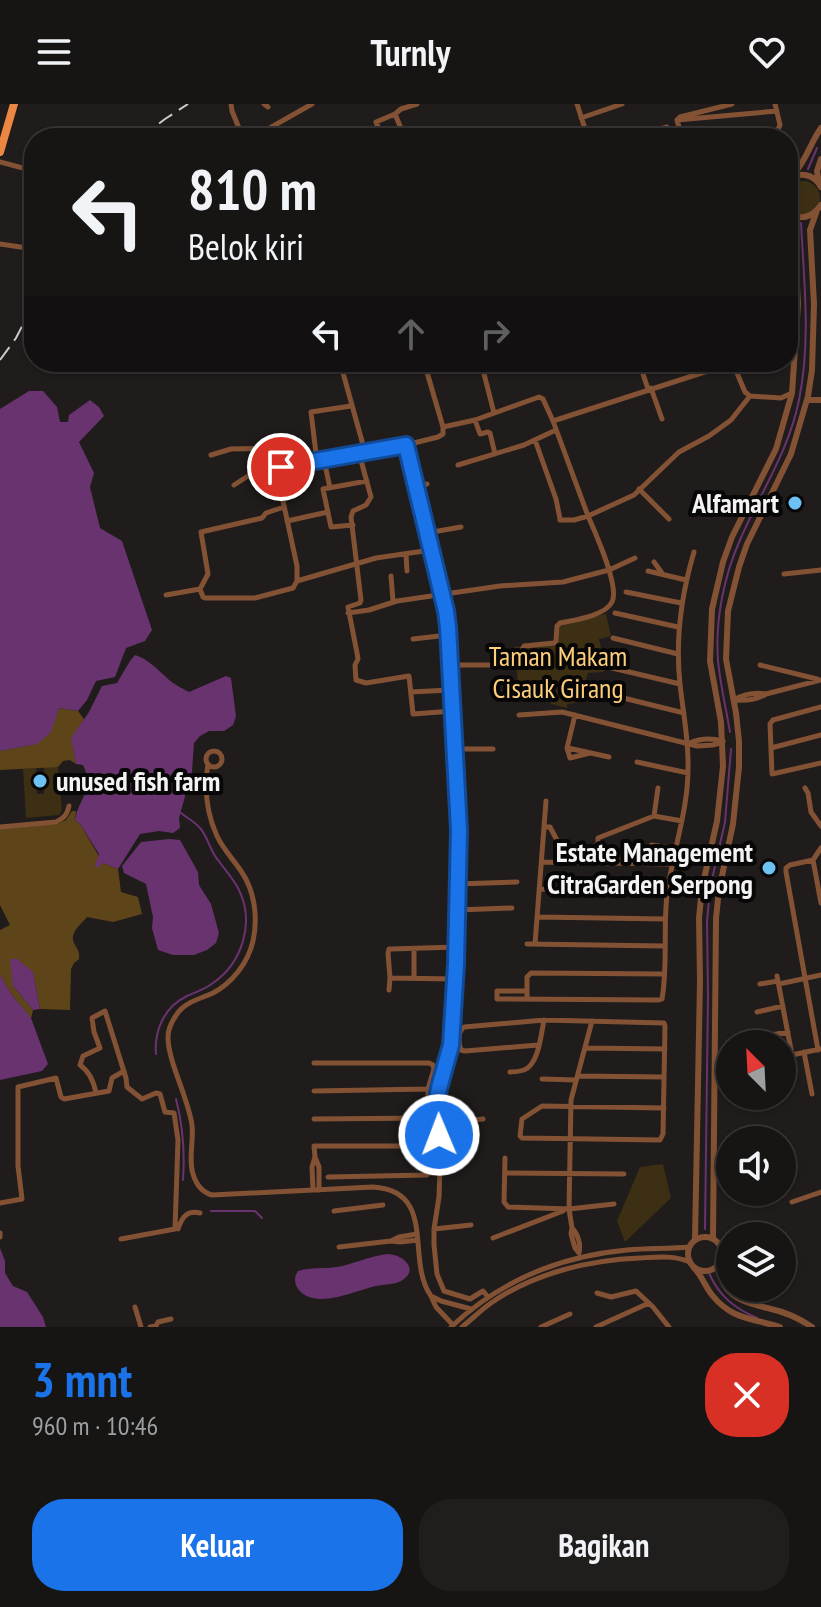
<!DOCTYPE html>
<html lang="id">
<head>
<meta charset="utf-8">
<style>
	body { margin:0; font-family:"PT Sans Narrow",sans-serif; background:#201e1d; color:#f1f3f6; height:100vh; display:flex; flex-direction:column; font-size:30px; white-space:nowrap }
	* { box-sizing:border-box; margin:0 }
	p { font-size:26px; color:#9e9fa0 }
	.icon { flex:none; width:44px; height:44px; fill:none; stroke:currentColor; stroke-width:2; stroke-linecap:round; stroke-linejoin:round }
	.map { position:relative; height:1223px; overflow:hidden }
	.side { display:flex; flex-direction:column; background:#171514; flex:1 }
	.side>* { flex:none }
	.banner { position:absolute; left:24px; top:24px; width:774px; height:244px; border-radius:32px; box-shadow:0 2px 6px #0004,0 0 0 2px #363434; background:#171514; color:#f1f3f6; overflow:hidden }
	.needle { width:52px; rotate:336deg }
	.buttons { position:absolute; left:716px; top:926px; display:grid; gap:16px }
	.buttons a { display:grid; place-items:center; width:80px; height:80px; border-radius:50%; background:#171514; box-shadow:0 2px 6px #0004,0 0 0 2px #363434; font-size:40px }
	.pin { position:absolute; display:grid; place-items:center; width:68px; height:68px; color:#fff; margin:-34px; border:4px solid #fff; border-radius:50%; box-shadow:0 2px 8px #0007 }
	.me { position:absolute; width:88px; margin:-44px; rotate:359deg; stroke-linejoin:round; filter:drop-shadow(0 0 6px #0008) }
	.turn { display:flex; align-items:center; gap:28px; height:168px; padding:0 32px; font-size:36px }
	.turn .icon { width:104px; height:104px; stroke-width:2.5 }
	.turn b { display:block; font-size:56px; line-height:68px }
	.lanes { display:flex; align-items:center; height:76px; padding:0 32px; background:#0003; justify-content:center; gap:40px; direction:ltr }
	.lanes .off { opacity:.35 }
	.round { display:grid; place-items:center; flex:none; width:84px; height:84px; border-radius:32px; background:#201e1d }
	.headline { display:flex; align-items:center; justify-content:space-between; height:136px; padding:0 32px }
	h1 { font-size:48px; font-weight:600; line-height:60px; color:#1a73e8 }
	.action { display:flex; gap:16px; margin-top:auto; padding:16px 32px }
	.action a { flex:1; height:92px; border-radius:32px; background:#1a73e8; color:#fff; font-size:32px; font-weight:600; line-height:92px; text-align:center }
	.action a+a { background:#201e1d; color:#f1f3f6 }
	header { display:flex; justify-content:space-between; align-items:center; height:104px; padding:0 32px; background:#171514; font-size:36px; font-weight:600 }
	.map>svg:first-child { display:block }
	.green { fill:#3d2f14 }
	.forest { fill:#5d4519 }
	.water { fill:#69336f }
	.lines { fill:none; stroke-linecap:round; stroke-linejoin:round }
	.stream { stroke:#69336f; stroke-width:2 }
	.minor { stroke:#835234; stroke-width:5 }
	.tertiary { stroke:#835234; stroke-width:6 }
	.primary { stroke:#eb8643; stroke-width:8 }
	.rail { stroke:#cdcbca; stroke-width:2; stroke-dasharray:16 8; stroke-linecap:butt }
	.route-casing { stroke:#114b97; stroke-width:20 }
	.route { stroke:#1a73e8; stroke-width:14 }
	.poi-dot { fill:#6ec2f3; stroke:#080707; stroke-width:3 }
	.labels { text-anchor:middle; stroke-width:8; stroke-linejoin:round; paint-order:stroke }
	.poi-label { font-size:28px; font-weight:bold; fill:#f4f2f2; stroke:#080707; text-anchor:end }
	.park-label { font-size:28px; fill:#fdcd79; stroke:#080707 }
</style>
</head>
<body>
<header><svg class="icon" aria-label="menu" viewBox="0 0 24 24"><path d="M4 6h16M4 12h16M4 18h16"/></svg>Turnly<svg class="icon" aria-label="heart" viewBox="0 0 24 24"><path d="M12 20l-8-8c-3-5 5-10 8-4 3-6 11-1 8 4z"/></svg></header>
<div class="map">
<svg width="821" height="1223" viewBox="0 0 821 1223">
	<rect width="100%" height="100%" fill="#1f1c1b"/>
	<path class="green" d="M786 94a17 17 0 1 1 34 0a17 17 0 1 1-34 0Z
		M606,510L611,532L599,535L606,565L603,568L588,569L583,586L575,599L567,600V604L551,600L550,595L524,591L518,579L514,543L556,540L559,517Z
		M44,663H58L62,706L59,711L26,714L23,665L36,664L37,690H44Z
		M663,1060L671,1094L625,1138L617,1117L640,1063Z"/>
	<path class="forest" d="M59,604L78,607L84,615C70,638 72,634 76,660L70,656L63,657L58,663L0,666V647C38,639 46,644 59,604Z
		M72,707H76L75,716L80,720L103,759L118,765L121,788L138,793L142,810L113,818L87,813C82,819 71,828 73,836C75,844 80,844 79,855L74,859L71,865L70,906L40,905L33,868L13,882L33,906L31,915L12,891L0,871V826L10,821L0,801V725L58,720L66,716Z"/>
	<path class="water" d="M29,287H43L57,303L60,318H68L69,311L90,296L99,303L104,312L79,338L94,369L90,383L100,424L122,437L152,526L145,537L126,544L115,573L96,577L87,596L78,607L59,604L51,628L37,640L0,647V305Z
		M135,551C148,555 157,565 167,574C173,580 182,584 189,588L226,572L231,574L236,612L233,621L224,627H209L200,632L194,639L192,667L179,714L180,724L173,729L159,727L140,730L118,765L103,759L98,764L95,762L99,750L80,720L75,716C77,702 86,691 90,678L83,661L76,660L71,634L89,608L102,582L117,579L130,557Z
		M169,735L180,736L198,768L199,781L211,800L219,829L216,839L207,846L194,851H173L158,846L152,824L153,813L146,780L124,769L122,762L141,738Z
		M10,855H17L33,868L40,905L33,906L13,882Z
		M0,871L12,891L31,914L48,960L42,967L0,976Z
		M0,1144L5,1157V1169L13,1182L27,1188L43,1213L46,1223H0Z
		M388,1150C404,1151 420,1166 401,1177C393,1181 385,1180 376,1182C356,1186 315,1207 298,1185C294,1178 294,1173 298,1167C311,1163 324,1165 337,1163C354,1160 369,1152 388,1150Z"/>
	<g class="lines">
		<path class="stream" d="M808,65L817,44
			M730,628C726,604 720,580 718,556C715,516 724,472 740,436C760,389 789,347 799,296C811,238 804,177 801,119
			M156,950C154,927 164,904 185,893C195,888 204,886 213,879C242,859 255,819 239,786C234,775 225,766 218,756C210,747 208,733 200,724C195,718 187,714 181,709
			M176,995C183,1022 185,1048 183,1076
			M211,1107H255L262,1114
			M705,1125L708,891L707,818L710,784L725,718L731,645
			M709,1169C719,1192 734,1204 757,1214"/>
		<path class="minor" d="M231,0L232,7L243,34
			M264,0L268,3
			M577,0L588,34
			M581,14L622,0
			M677,16L777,7
			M252,34L312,0
			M379,34L381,30L376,18L395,10
			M405,34L395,10L401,5L417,0
			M629,34L667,23L670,34
			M682,34L677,16L680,13L732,0
			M774,34L780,21L775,0
			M0,58L34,67
			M0,140L34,145
			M340,258L365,348
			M424,258L443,323
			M481,258L494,309
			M639,258L648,285
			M651,284L662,315
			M475,316L480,330L488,328L490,329L495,350
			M553,317L588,412L634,391L679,348L709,332L731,316L750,292
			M443,323L475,316L539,293L543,295L553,317L717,264L734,262L745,288L750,292L781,294L792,289
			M535,336L556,395L560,415
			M406,341L446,507L459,717L456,860L451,941L440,976L436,1001L440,1064L439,1093L434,1125V1141L437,1170L444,1187L470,1195L483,1187L488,1193
			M359,349L371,393L366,401L353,407L351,413L361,496L360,499L348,503L357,549L358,555L355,561L356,576L366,579L409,572L413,610L453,607
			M211,351L231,345L277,344L281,363L248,372L234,381
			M324,356L330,384
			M317,358L311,308L351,302
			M458,361L524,341L556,326
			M416,382L427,380
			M639,385L669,415
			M287,417L328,408
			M353,421L331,423L323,385L367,377
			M427,429L461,423
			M406,450L407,467
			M654,458L662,469
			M648,467L686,476
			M784,470L821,466
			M391,472L393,497
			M297,477V462L277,369L281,363L406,341L438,333L443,330V323
			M200,485L203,493L205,494H255L293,484L297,477L376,454L431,446
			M200,485L208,470L201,428L262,414L266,409L284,403
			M626,488L681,499
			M166,491L200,485
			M348,509L369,506L397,497L500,482L563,478L609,466L635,454
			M615,509L678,523
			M613,534L678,550
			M413,535L448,531
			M450,561H512L516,558L524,542L554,539L556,537L557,522L560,519C574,516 605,512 612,498C620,483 595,428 588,412L574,416H560
			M760,561L817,575
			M608,563L680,580
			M587,585L684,609
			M411,588L450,586
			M735,595C745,590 755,588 766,590
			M734,596C746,597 756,596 766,590L821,576
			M821,603L773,616L770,620L772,670L821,659
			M519,611L562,608L697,642L713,641L723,638
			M575,611L567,644L570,654L590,649
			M690,639C701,634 711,634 723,637
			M568,644L609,653
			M771,644L821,631
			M456,645H493
			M206 655a8 8 0 1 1 16 0a8 8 0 1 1-16 0Z
			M637,658L688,669
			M208,660C204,684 207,710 217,732C223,745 233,755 241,767C255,787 258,814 253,837C248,859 232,879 213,889C200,895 185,898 177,910C172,917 168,925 168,933C168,958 188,993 192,1021C194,1037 188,1055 193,1070C196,1080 201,1088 212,1091L373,1083C438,1087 405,1156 431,1192
			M805,684L808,689L811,708L821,722
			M654,712L658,684
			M0,723L56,718C64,714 67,711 69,702
			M544,723H550L560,742
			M598,744V734L654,712L682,717
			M813,756L821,799
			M542,758L673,760
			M608,758L652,741L676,745
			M457,780L517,778
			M539,785L668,786
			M457,806L512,804
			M538,813L665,815
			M527,840L664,842
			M535,840L546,697
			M414,845V873
			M777,872L792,951L820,945
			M455,875L390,874L388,849L389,845H391L457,843
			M760,880L778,877
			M779,880L821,871
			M389,886L390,874
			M527,887H497V895L659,896L662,895C668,861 663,825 667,791C672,749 688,708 688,665C689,636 683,609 680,580C675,534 681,492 694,448
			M527,895V873L531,869L664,870
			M757,908L783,902
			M760,933L788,928
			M538,941L465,947L461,946C458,939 458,927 464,923L544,916L664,919L665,922L663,1030L660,1036L522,1034L520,1032L522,1015L542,1002L664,1004
			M585,944L665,945
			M818,946L786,768V764L790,761L813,756L821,744
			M804,948L812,990
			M782,953L792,951
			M782,957L786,973
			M314,959H429L433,961L434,965L428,985L430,1066L427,1071L328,1073
			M510,968C513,968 521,967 524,966C539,960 541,930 544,916
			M578,972L664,973
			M542,975L576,976
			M314,987L428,985
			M96,989C94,979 89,967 80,961L83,952L100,944L94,928L92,914L105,907L126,974L127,983L142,995L156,989L160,990L165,1008L174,1009L178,1036L175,1125L121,1135
			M314,1015L429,1014
			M438,1019L483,1015
			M315,1053L314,1042H429
			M505,1054L504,1098L508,1103L569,1105L614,1100
			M505,1069L624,1070
			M313,1086L312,1063L315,1053L319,1063V1086
			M792,1098L821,1088
			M0,1099L22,1095L18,1062V983L56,974L61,993L64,995L109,987L112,974L124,967
			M334,1107L383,1101
			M572,1124C578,1130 581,1140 579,1149L575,1144L571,1130L572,1124L569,1105L571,996L592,917
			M178,1125C182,1113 187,1106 200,1109
			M434,1125L471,1121
			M0,1129V1133
			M417,1130L399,1133L391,1137L400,1138L418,1136
			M493,1134L563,1107
			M339,1143L391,1137
			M597,1189L611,1193L636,1187L653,1203L669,1223
			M135,1203L141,1223
			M453,1221L436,1203L431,1192L441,1197L471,1205
			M150,1223L156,1222L158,1218L171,1215
			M451,1223C500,1177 561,1152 627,1146C648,1144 668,1145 689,1143
			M462,1223C472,1215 481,1206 491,1199C534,1169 589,1156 640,1154C658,1153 673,1151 690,1158
			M541,1223L570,1210
			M596,1223L649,1199"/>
		<path class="tertiary" d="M792,72C805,59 810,40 821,24
			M788,76C800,67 814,70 821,83
			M819,79L817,67L821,55
			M788,109C801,117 813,113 821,101
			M807,296H821
			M688 1150a17 17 0 1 1 34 0a17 17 0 1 1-34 0Z
			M695,1135L700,877L699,814L702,784L717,717L723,662L721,618L710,557L712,505L723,458L732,433L776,345L792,289L798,200L794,128L788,113
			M713,1135L716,814L719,786L733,720L739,663V637L736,609L726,555L728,507L739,463L747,440L791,350L808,292L812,266L814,200L810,126L816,109
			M719,1159C719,1193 744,1198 771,1205C785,1208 800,1215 812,1223
			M694,1164C702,1172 705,1182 712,1191C732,1216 752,1214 780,1223"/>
		<path class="primary" d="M0,48L14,0"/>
		<path class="rail" d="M140,34L165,15L188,0
			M0,256L16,234L34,199"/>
	</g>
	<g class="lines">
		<g class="route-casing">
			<path id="route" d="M281,363L406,341L446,507L448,523L459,726L456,860L451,941L439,984L436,1001L439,1031"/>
		</g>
		<use href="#route" class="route"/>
	</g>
	<g class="poi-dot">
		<circle cx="795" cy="399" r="8"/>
		<circle cx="40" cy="677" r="8"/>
		<circle cx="769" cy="764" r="8"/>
	</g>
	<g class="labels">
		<g class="poi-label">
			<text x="779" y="409">Alfamart</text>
			<text x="56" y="687" text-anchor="start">unused fish farm</text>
			<text x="753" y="758">Estate Management<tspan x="753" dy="32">CitraGarden Serpong</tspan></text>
		</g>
		<g class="park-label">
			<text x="558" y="562">Taman Makam<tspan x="558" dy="32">Cisauk Girang</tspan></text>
		</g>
	</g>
</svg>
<div class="buttons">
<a><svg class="needle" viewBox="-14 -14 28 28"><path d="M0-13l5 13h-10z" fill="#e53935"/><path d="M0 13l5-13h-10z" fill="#9e9fa0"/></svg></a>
<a><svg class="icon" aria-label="sound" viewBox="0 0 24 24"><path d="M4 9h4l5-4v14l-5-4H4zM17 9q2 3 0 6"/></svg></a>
<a><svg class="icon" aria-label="layers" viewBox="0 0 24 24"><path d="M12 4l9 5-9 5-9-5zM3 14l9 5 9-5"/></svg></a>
</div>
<div class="pin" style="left:281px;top:363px;background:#d93025"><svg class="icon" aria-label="arrive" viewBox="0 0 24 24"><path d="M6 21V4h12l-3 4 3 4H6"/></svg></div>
<svg class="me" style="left:439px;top:1031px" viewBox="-20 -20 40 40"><circle r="17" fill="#1a73e8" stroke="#fff" stroke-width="3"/><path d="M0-11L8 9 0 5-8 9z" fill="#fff"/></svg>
<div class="banner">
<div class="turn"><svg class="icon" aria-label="left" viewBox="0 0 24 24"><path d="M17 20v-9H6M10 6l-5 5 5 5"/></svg><div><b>810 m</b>Belok kiri</div></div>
<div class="lanes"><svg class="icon" aria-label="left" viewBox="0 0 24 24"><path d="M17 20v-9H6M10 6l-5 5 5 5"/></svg><svg class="icon off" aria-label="ahead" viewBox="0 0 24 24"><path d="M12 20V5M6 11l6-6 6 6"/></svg><svg class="icon off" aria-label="right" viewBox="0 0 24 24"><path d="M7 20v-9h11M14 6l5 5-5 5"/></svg></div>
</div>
</div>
<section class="side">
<div class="headline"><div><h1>3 mnt</h1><p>960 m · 10:46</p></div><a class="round" style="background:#d93025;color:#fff"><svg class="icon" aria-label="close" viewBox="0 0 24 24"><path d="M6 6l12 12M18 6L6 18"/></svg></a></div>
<div class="action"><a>Keluar</a><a>Bagikan</a></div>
</section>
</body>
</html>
